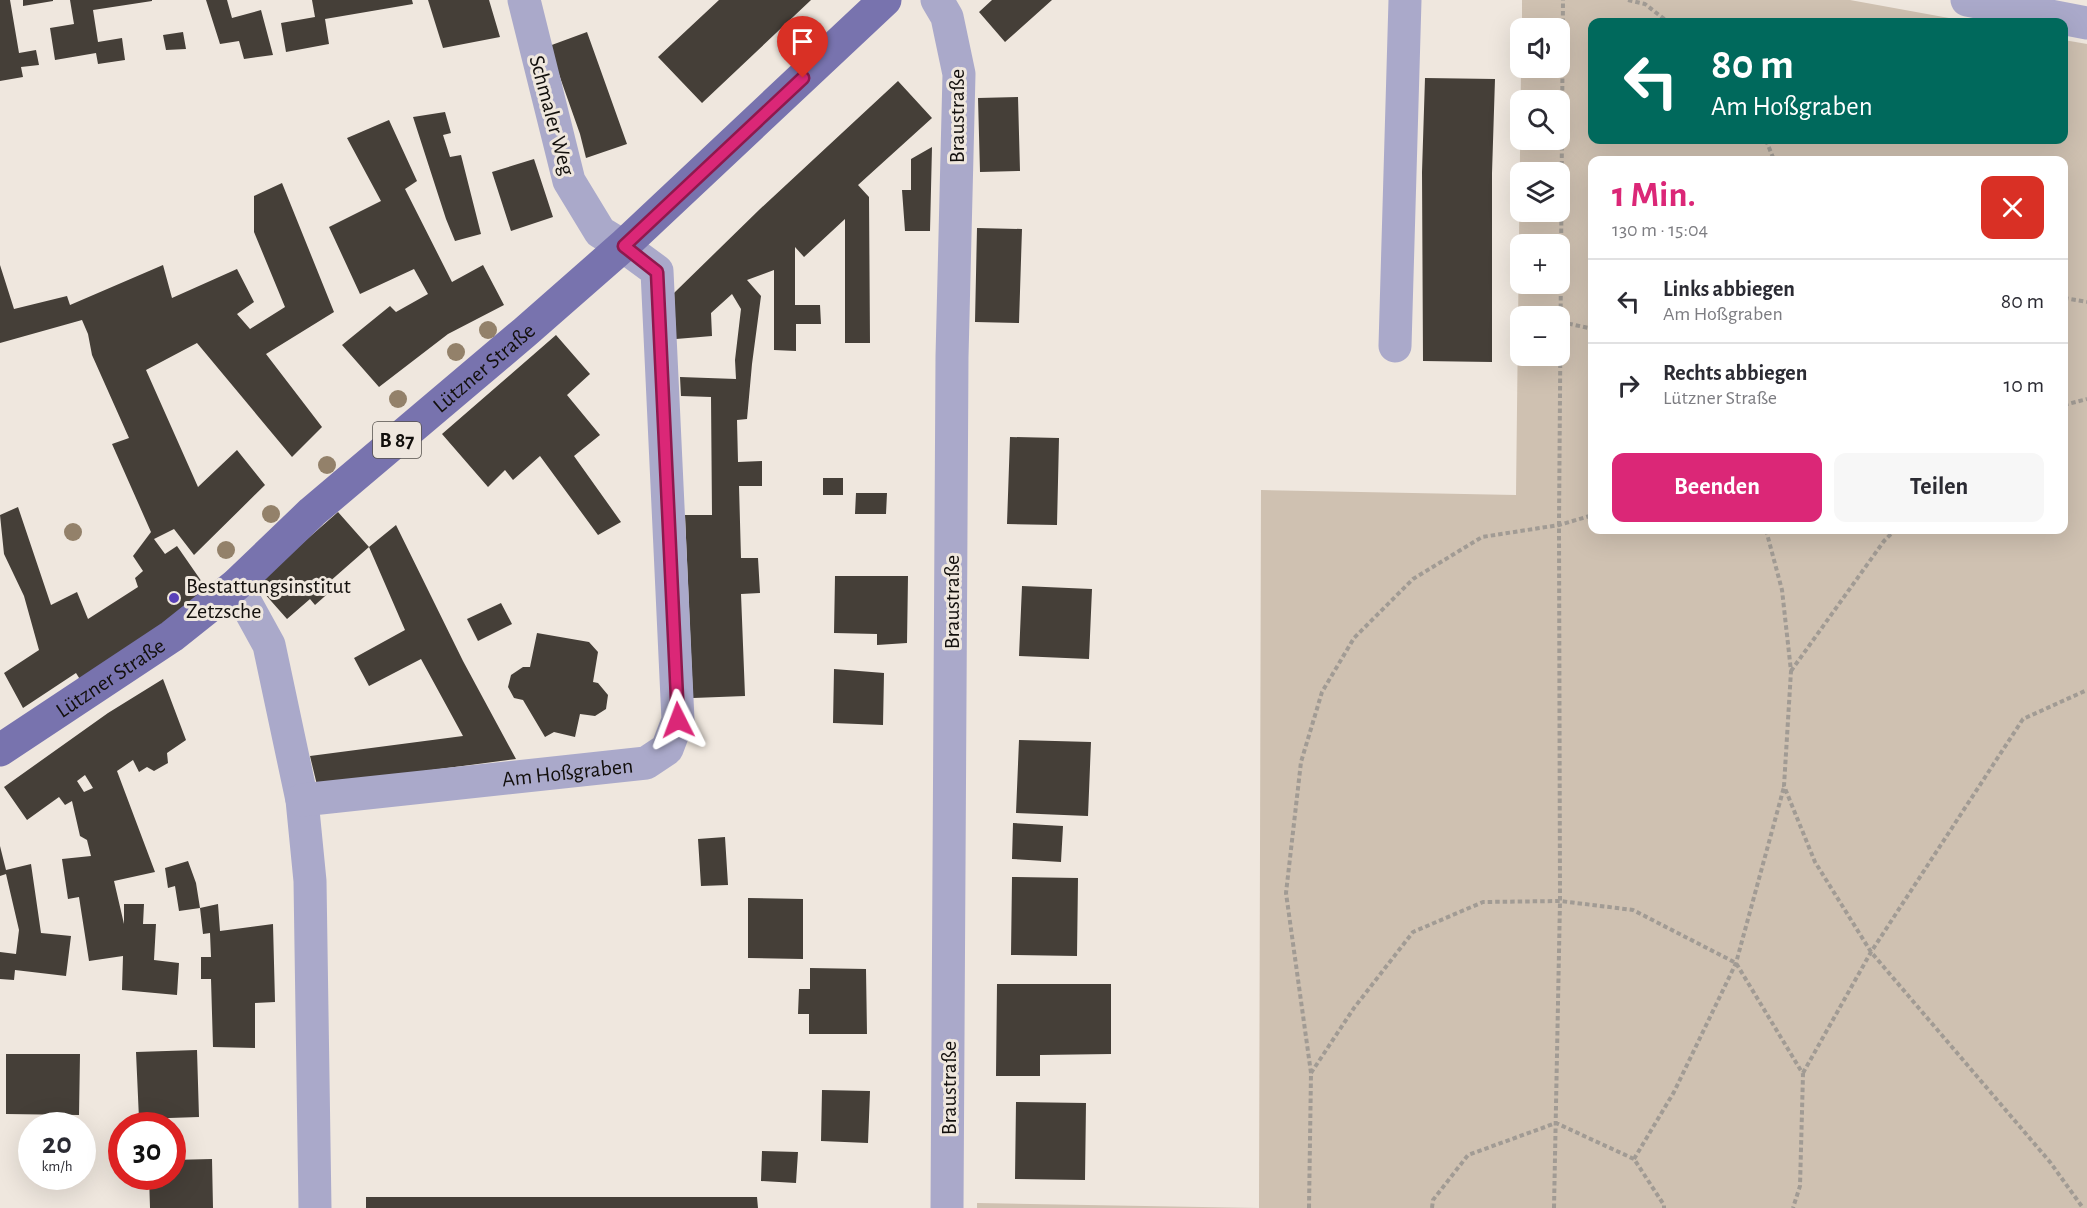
<!DOCTYPE html>
<html lang="de">
<head>
<meta charset="utf-8">
<style>
	body { margin:0; font-family:"Alegreya Sans",sans-serif; background:#f7f7f7; color:#2b2b33; height:100vh; display:flex; flex-direction:column; font-size:22px; white-space:nowrap }
	* { box-sizing:border-box; margin:0 }
	p { font-size:20px; color:#7c7c81 }
	.icon { flex:none; width:33px; height:33px; fill:none; stroke:currentColor; stroke-width:2; stroke-linecap:round; stroke-linejoin:round }
	.map { position:relative; flex:1; overflow:hidden }
	.details { position:absolute; left:1588px; top:156px; width:480px; height:378px; display:flex; flex-direction:column; background:#fff; border-radius:12px; box-shadow:0 6px 24px #0002 }
	.details>* { flex:none }
	.top-card { position:absolute; left:1588px; top:18px; width:480px; height:126px; border-radius:12px; box-shadow:0 6px 24px #0002; background:#00695c; color:#fff; overflow:hidden }
	.controls { position:absolute; left:1510px; top:18px; display:grid; gap:12px }
	.controls a { display:grid; place-items:center; width:60px; height:60px; border-radius:12px; background:#fff; box-shadow:0 6px 24px #0002; font-size:30px }
	.speed { position:absolute; left:18px; top:1112px; display:flex; gap:12px; font-size:30px; font-weight:700; text-align:center }
	.speed>* { display:grid; place-content:center; width:78px; height:78px; border-radius:50%; background:#fff; box-shadow:0 6px 24px #0002; line-height:1 }
	.speed small { font-size:15px; font-weight:400 }
	.speed .limit { border:9px solid #d22; background:#fff; color:#111 }
	.pin { position:absolute; display:grid; place-items:center; width:51px; height:51px; color:#fff; margin:-62px -26px; border-radius:50% 50% 50% 0; rotate:-45deg; box-shadow:0 0 6px #0007 }
	.pin .icon { rotate:45deg }
	.me { position:absolute; width:66px; margin:-33px; rotate:357deg; stroke-linejoin:round; filter:drop-shadow(0 0 4px #0008) }
	.turn { display:flex; align-items:center; gap:21px; height:126px; padding:0 24px; font-size:27px }
	.turn .icon { width:78px; height:78px; stroke-width:2.5 }
	.turn b { display:block; font-size:42px; line-height:51px }
	.round { display:grid; place-items:center; flex:none; width:63px; height:63px; border-radius:12px; background:#f7f7f7 }
	.overview { display:flex; align-items:center; justify-content:space-between; height:102px; padding:0 24px }
	h1 { font-size:36px; font-weight:700; line-height:45px; color:#db2777 }
	.cta { display:flex; gap:12px; margin-top:auto; padding:12px 24px }
	.cta a { flex:1; height:69px; border-radius:12px; background:#db2777; color:#fff; font-size:24px; font-weight:700; line-height:69px; text-align:center }
	.cta a+a { background:#f7f7f7; color:#2b2b33 }
	ul { padding:0; list-style:none }
	li { display:flex; align-items:center; gap:18px; height:84px; padding:0 24px; border-top:2px solid #e1e1e2 }
	li div { flex:1 }
	li b { display:block; font-size:22px }
	li em { font-style:normal }
	.map>svg:first-child { display:block }
	.green { fill:#cfc1b1; fill-rule:evenodd }
	.building { fill:#453f38; fill-rule:evenodd }
	.lines { fill:none; stroke-linecap:round; stroke-linejoin:round }
	.path { stroke:#a19b94; stroke-width:4; stroke-dasharray:4.5 3; stroke-linecap:butt }
	.minor { stroke:#aaa9ca; stroke-width:33 }
	.major { stroke:#7873ae; stroke-width:33 }
	.tree { fill:#93816a }
	.route-casing { stroke:#8e194d; stroke-width:15 }
	.route { stroke:#db2777; stroke-width:10 }
	.poi-dot { fill:#5940b8; stroke:#efe7de; stroke-width:2 }
	.labels { text-anchor:middle; stroke-width:6; stroke-linejoin:round; paint-order:stroke }
	.shield { fill:#efe7de; stroke:#54504b; stroke-width:1.5 }
	.shield-label { font-size:21px; font-weight:bold; fill:#120f0c }
	.street-label { font-size:22px; fill:#120f0c; stroke:#efe7de }
	.poi-label { font-size:22px; fill:#120f0c; stroke:#efe7de; text-anchor:start }
</style>
</head>
<body>
<div class="map">
<svg width="2087" height="1208" viewBox="0 0 2087 1208">
	<rect width="100%" height="100%" fill="#efe7de"/>
	<path class="green" d="M1522,0H1850L1971,22H1593V140H2064V40L2087,44V1208H977V1203L1259,1208L1261,490L1516,495L1521,68H1560V28H1522ZM1560,100V140H1521V100ZM1593,160H2064V530H1593ZM1560,172V212H1521V172ZM1521,244H1560V284H1521ZM1521,316H1560V356H1521Z"/>
	<path class="building" d="M0,0H10L19,53L36,50L39,65L21,67L23,77L0,81Z
		M23,0H53V1L23,6Z
		M70,0H152V1L93,10L98,42L122,38L125,60L98,64L96,53L55,60L50,28L74,24Z
		M206,0H227L232,18L261,10L273,55L244,59L239,41L220,44Z
		M312,0H412L413,4L325,19L329,44L286,52L281,23L315,17Z
		M428,0H489L500,37L443,48Z
		M719,0H811L702,103L658,57Z
		M992,0H1052L1005,42L979,12Z
		M183,32L186,49L166,50L163,35Z
		M587,32L627,144L586,158L580,134L549,46Z
		M1425,78L1495,79L1492,173V362L1423,361L1422,172Z
		M898,81L932,118L858,185L869,197L870,343H845V219L804,257L795,247V305H820L821,324H796V351L774,350V270L747,280L761,296L752,364L747,419L737,420L738,462L762,461V486H739L741,558H758L760,593L741,594L745,696L693,698L685,515H712L711,397L681,396L680,377L736,379L735,360L741,309L732,294L711,313L712,336L676,339L674,293L760,209Z
		M1018,97L1020,171L980,172L978,98Z
		M445,112L451,133L443,135L450,157L461,155L481,234L455,241L446,219L413,117Z
		M389,120L417,181L405,189L452,282L483,265L504,305L448,334L379,387L342,345L390,306L396,312L428,294L414,269L360,294L329,227L381,201L347,138Z
		M932,147L930,231H905L902,190H911V159Z
		M534,159L553,217L511,231L492,172Z
		M282,183L334,312L266,354L322,427L292,457L197,343L146,370L198,487L237,450L265,485L194,555L174,529L154,539L165,554L177,546L211,595L86,689L76,673L23,708L4,673L39,650L24,596L4,554L0,515L18,507L51,605L77,592L88,619L138,587L135,578L143,571L133,556L151,532L112,444L129,438L92,355L88,334L82,320L0,343V265L14,309L67,296L70,305L163,265L172,298L237,269L254,302L237,314L250,329L285,307L254,232V196Z
		M977,228L1022,229L1019,323L975,322Z
		M556,335L590,374L567,395L600,435L574,456L621,522L598,535L540,456L513,480L505,470L488,487L442,434Z
		M1010,437L1059,438L1057,525L1007,524Z
		M823,478H843V495H823Z
		M856,493H887L886,514H855Z
		M338,512L369,547L396,525L463,661L516,759L317,785L310,756L463,736L421,659L369,686L354,658L405,630L369,547L328,583L333,589L315,605L310,599L287,619L256,584Z
		M835,576H908L907,643L877,645V634L834,633Z
		M1022,586L1092,589L1089,659L1019,656Z
		M501,603L512,624L478,641L467,619Z
		M537,633L589,642L598,652L593,682L598,683L608,695L606,709L595,716L580,714L575,737L554,732L545,737L523,700L514,698L508,687L511,675L523,667H530Z
		M834,669L884,673L883,725L833,723Z
		M163,679L186,740L167,753L168,763L154,771L147,767L139,772L133,760L117,771L155,872L114,881L124,924V904H144L143,924H156L154,960L179,963L177,995L122,990L123,956L89,961L79,897L68,899L62,859L91,856L87,840L80,836L72,801L65,805L59,797L27,820L4,787L108,713ZM85,775L93,788L84,792L77,781Z
		M1019,740L1091,742L1088,816L1016,813Z
		M1013,823L1063,826L1061,862L1012,859Z
		M725,837L728,885L701,886L698,839Z
		M0,846L6,870L31,864L41,933L71,936L66,976L15,970L14,980L0,979V952L16,954L19,930L6,874L0,876Z
		M188,861L196,883L200,908L179,911L175,886L168,888L165,868Z
		M1012,877L1078,878L1077,956L1011,955Z
		M748,898L803,899V959L748,958Z
		M218,904L220,931L273,924L275,1002L255,1003V1048L213,1047L211,979H201V957H211L210,933L203,934L200,908Z
		M810,968L866,969L867,1034H809V1014H798L799,989H810Z
		M997,984H1111V1054L1040,1055V1076H996Z
		M197,1050L199,1117L139,1119L136,1052Z
		M6,1054H80L79,1115L6,1114Z
		M822,1090L870,1091L868,1143L821,1141Z
		M1016,1102L1086,1103L1085,1180L1015,1179Z
		M762,1151L798,1152L796,1183L761,1181Z
		M212,1159L213,1208H150L149,1176H172V1160Z
		M366,1197H757L758,1208H366Z"/>
	<g class="lines">
		<path class="path" d="M1628,0L1645,4L1668,22
			M1766,140L1774,160
			M2064,298L2087,302
			M1561,322L1593,329
			M2064,405L2087,399
			M1766,530L1782,590L1791,671L1784,786L1815,862L1871,952L2050,1162L2083,1208
			M1791,671L1884,541L1895,530
			M1311,1073L1354,1008L1413,932L1483,902L1560,901L1633,910L1736,963L1803,1074L1800,1186L1793,1208
			M1803,1073L1871,952L2023,719L2087,690
			M1634,1159L1674,1092L1736,963L1784,787
			M1309,1208L1311,1073L1286,893L1301,762L1322,692L1354,638L1413,579L1482,537L1559,525L1593,515
			M1432,1208L1433,1200L1468,1155L1556,1123L1634,1159L1664,1205V1208
			M1554,1208L1560,901L1559,525L1563,0"/>
		<g class="minor">
			<path d="M937,0L947,17L959,74L952,357L947,1208"/>
			<path d="M1967,0L2087,23"/>
			<path d="M1395,346L1405,0"/>
			<path d="M236,585L269,645L302,800L310,881L315,1208"/>
			<path id="s1" d="M302,800L646,763L667,749L678,720L657,271L623,246L600,232L569,181L524,0"/>
		</g>
		<path class="major" id="s2" d="M0,750L172,636L236,585L312,512L525,332L623,246L885,0"/>
	</g>
	<g class="tree">
		<circle cx="488" cy="330" r="9"/>
		<circle cx="456" cy="352" r="9"/>
		<circle cx="398" cy="399" r="9"/>
		<circle cx="327" cy="465" r="9"/>
		<circle cx="271" cy="514" r="9"/>
		<circle cx="73" cy="532" r="9"/>
		<circle cx="226" cy="550" r="9"/>
	</g>
	<g class="lines">
		<g class="route-casing">
			<path id="route" d="M678,720L657,272L624,246L803,78"/>
		</g>
		<use href="#route" class="route"/>
	</g>
	<circle class="poi-dot" cx="174" cy="598" r="6"/>
	<g class="labels">
		<rect class="shield" x="373" y="422" width="48" height="36" rx="4.5"/>
		<g class="shield-label">
			<text x="397" y="447">B 87</text>
		</g>
		<g class="street-label">
			<text transform="translate(553 115) rotate(75)" y="8">Schmaler Weg</text>
			<text transform="translate(956 116) rotate(-90)" y="8">Braustraße</text>
			<text dy="8" stroke="none"><textPath href="#s2" startOffset="618">Lützner Straße</textPath></text>
			<text transform="translate(951 602) rotate(-90)" y="8">Braustraße</text>
			<text dy="8" stroke="none"><textPath href="#s2" startOffset="132">Lützner Straße</textPath></text>
			<text dy="8" stroke="none"><textPath href="#s1" startOffset="267">Am Hoßgraben</textPath></text>
			<text transform="translate(948 1088) rotate(-90)" y="8">Braustraße</text>
		</g>
		<g class="poi-label">
			<text x="186" y="593">Bestattungsinstitut<tspan x="186" dy="25">Zetzsche</tspan></text>
		</g>
	</g>
</svg>
<div class="controls">
<a><svg class="icon" aria-label="sound" viewBox="0 0 24 24"><path d="M4 9h4l5-4v14l-5-4H4zM17 9q2 3 0 6"/></svg></a>
<a><svg class="icon" aria-label="search" viewBox="0 0 24 24"><circle cx="10" cy="10" r="6"/><path d="M15 15l6 6"/></svg></a>
<a><svg class="icon" aria-label="layers" viewBox="0 0 24 24"><path d="M12 4l9 5-9 5-9-5zM3 14l9 5 9-5"/></svg></a>
<a>+</a>
<a>−</a>
</div>
<div class="speed"><div>20<small>km/h</small></div><div class="limit">30</div></div>
<div class="pin" style="left:803px;top:78px;background:#d93025"><svg class="icon" aria-label="arrive" viewBox="0 0 24 24"><path d="M6 21V4h12l-3 4 3 4H6"/></svg></div>
<svg class="me" style="left:678px;top:720px" viewBox="-20 -20 40 40"><path d="M0-17L14 15 0 8-14 15z" fill="#db2777" stroke="#fff" stroke-width="4"/></svg>
<div class="top-card">
<div class="turn"><svg class="icon" aria-label="left" viewBox="0 0 24 24"><path d="M17 20v-9H6M10 6l-5 5 5 5"/></svg><div><b>80 m</b>Am Hoßgraben</div></div>
</div>
<section class="details">
<div class="overview"><div><h1>1 Min.</h1><p>130 m · 15:04</p></div><a class="round" style="background:#d93025;color:#fff"><svg class="icon" aria-label="close" viewBox="0 0 24 24"><path d="M6 6l12 12M18 6L6 18"/></svg></a></div>
<ul>
<li><svg class="icon" aria-label="left" viewBox="0 0 24 24"><path d="M17 20v-9H6M10 6l-5 5 5 5"/></svg><div><b>Links abbiegen</b><p>Am Hoßgraben</p></div><em>80 m</em></li>
<li><svg class="icon" aria-label="right" viewBox="0 0 24 24"><path d="M7 20v-9h11M14 6l5 5-5 5"/></svg><div><b>Rechts abbiegen</b><p>Lützner Straße</p></div><em>10 m</em></li>
</ul>
<div class="cta"><a>Beenden</a><a>Teilen</a></div>
</section>
</div>
</body>
</html>
